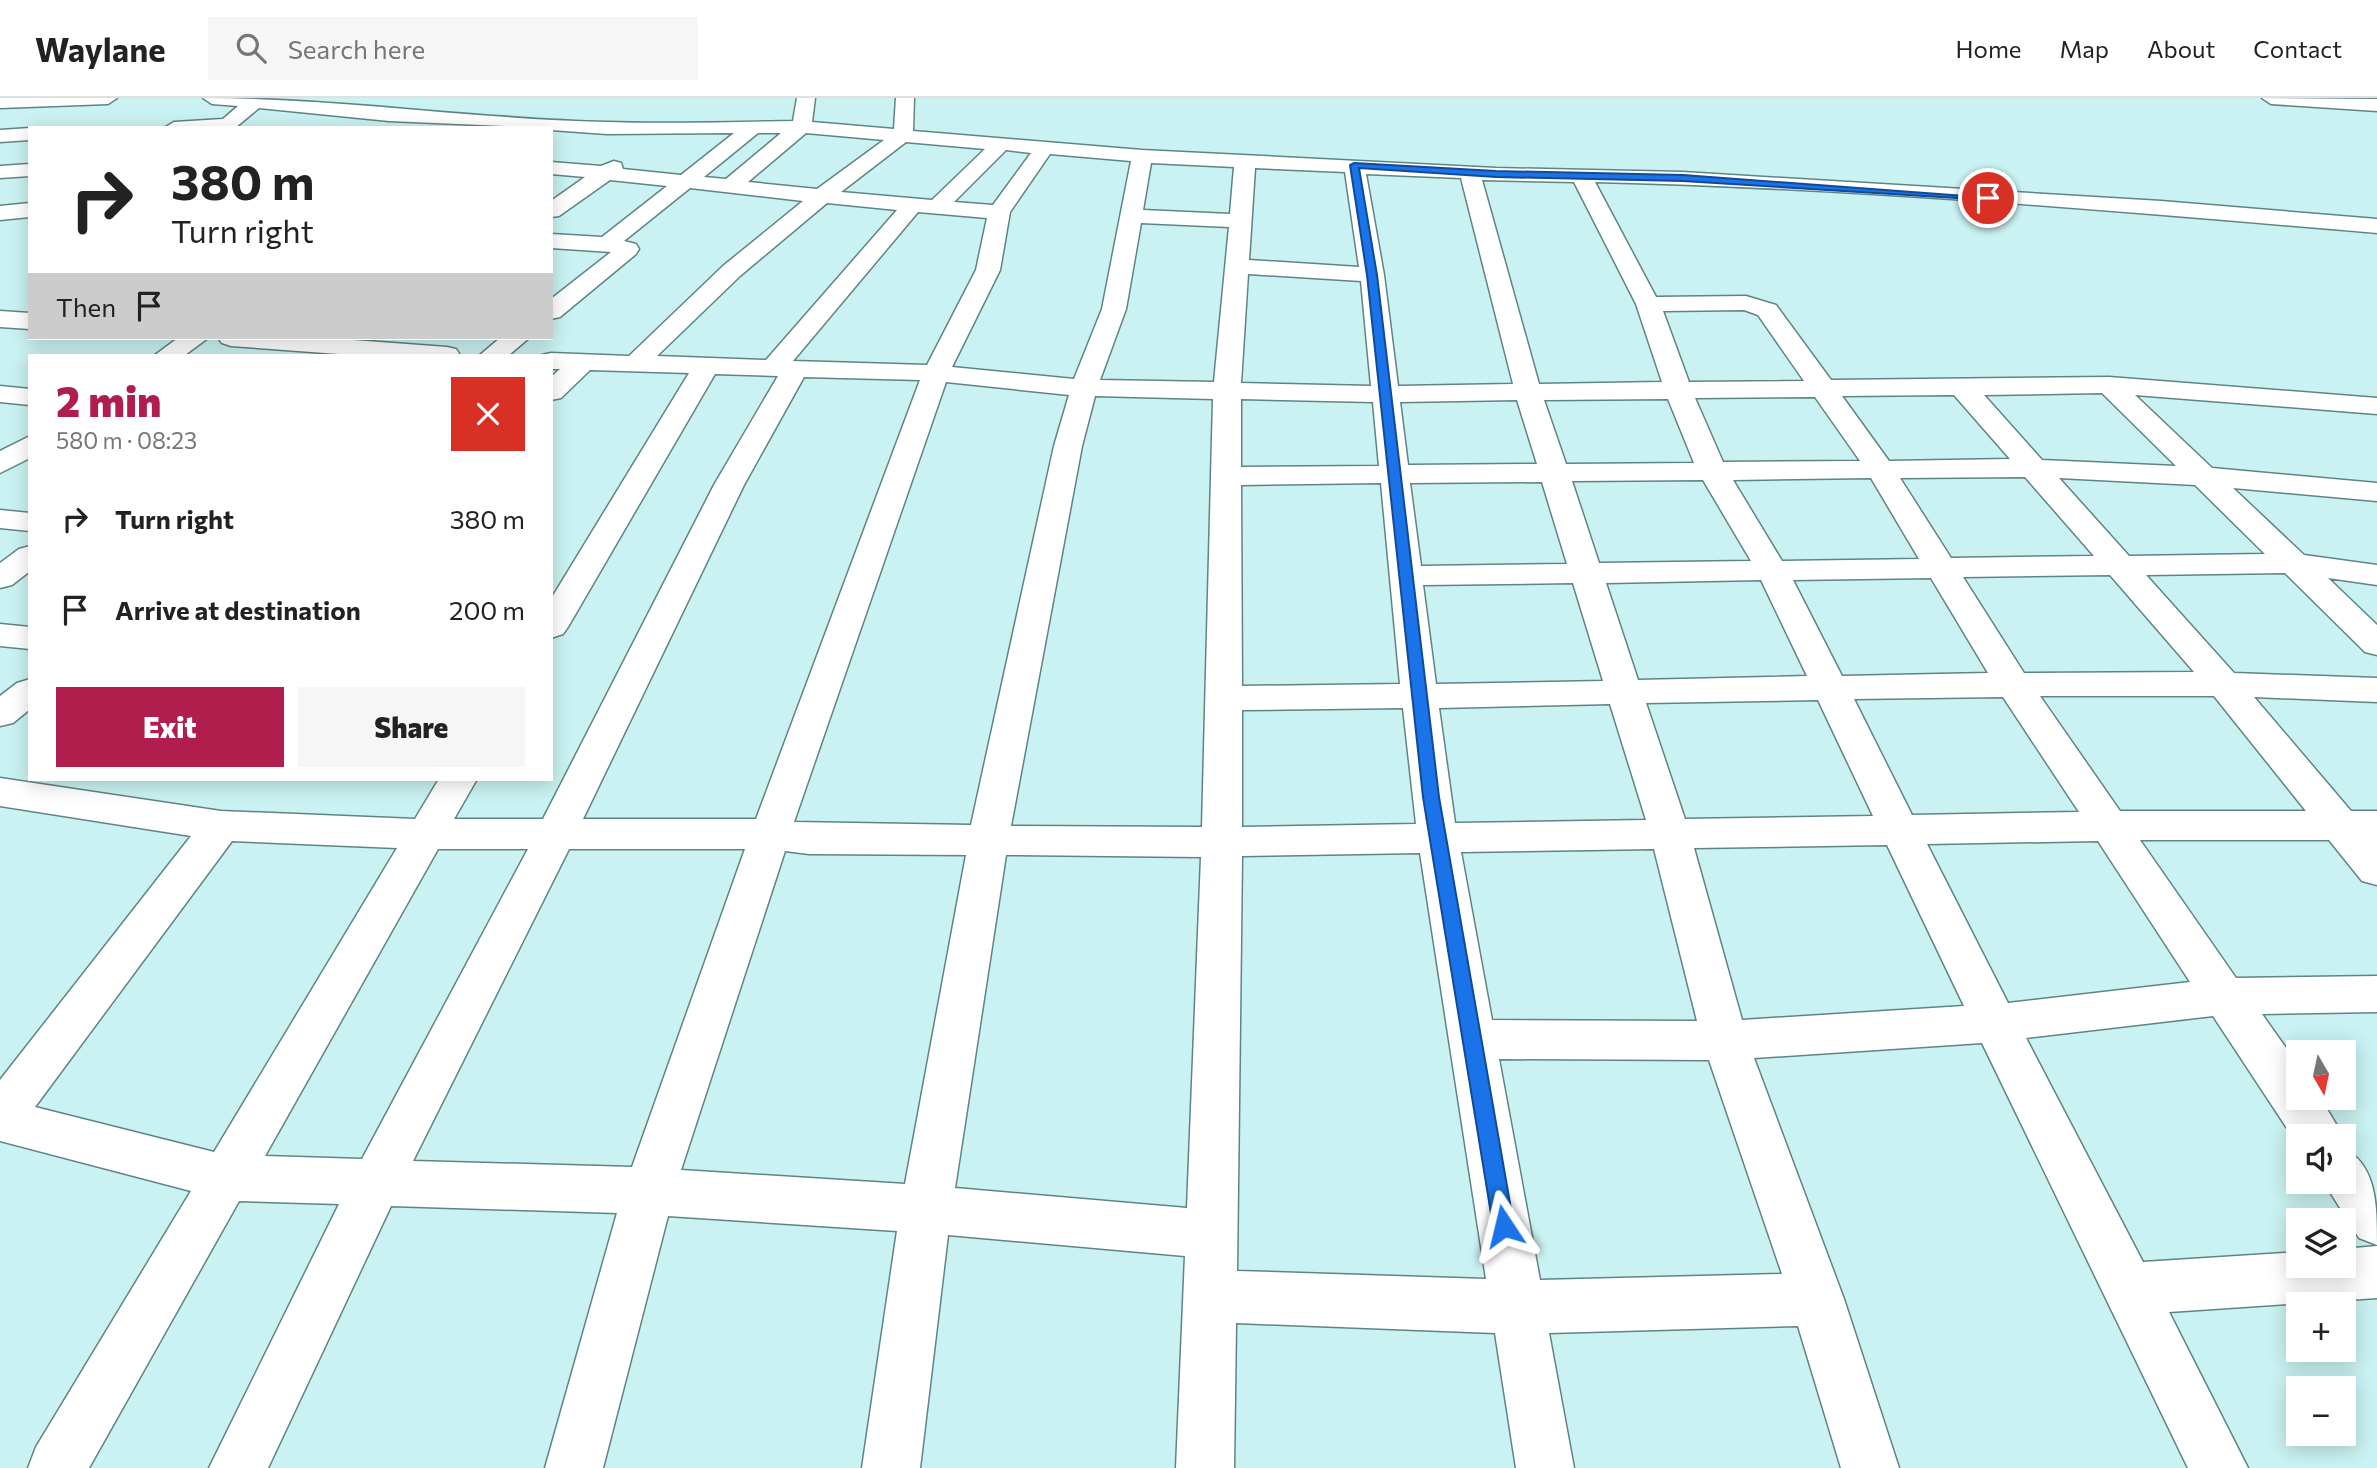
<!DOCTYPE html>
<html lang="en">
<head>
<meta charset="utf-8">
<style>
	body { margin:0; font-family:Commissioner,sans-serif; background:#f6f6f6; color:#222; height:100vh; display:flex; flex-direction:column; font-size:26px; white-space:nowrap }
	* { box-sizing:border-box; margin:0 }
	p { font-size:23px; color:#767676 }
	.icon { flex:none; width:38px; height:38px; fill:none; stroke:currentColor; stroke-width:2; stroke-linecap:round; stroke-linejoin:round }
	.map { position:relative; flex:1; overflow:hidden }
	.side { position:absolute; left:28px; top:256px; width:525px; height:427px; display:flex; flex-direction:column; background:#fff; border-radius:0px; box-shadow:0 4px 18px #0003 }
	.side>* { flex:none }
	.top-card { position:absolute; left:28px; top:28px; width:525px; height:214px; border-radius:0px; box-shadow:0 4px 18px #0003; background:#fff; color:#222; overflow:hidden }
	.needle { width:46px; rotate:171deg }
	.buttons { position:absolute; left:2286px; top:942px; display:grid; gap:14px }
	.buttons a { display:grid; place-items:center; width:70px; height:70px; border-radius:0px; background:#fff; box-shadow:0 4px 18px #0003; font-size:35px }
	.pin { position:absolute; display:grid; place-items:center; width:60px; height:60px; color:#fff; margin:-30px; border:4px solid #fff; border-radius:50%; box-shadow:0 2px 7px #0007 }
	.me { position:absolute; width:77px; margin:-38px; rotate:350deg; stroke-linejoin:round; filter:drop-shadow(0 0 5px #0008) }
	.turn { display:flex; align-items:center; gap:24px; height:147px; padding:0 28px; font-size:32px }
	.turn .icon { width:91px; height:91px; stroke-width:2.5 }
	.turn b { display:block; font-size:49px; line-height:60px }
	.then { display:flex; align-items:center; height:66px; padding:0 28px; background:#0003; gap:14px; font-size:26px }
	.round { display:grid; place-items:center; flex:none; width:74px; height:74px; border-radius:0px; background:#f6f6f6 }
	.overview { display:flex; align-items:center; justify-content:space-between; height:119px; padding:0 28px }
	h1 { font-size:42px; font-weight:800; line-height:52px; color:#af1e4d }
	.cta { display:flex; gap:14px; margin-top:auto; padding:14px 28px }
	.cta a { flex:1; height:80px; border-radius:0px; background:#af1e4d; color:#fff; font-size:28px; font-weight:800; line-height:80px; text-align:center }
	.cta a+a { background:#f6f6f6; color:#222 }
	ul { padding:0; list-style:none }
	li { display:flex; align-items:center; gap:21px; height:91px; padding:0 28px }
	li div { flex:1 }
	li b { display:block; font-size:26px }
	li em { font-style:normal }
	header { display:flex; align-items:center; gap:42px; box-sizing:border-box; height:98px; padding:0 35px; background:#fff; border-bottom:2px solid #e0e0e0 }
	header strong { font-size:33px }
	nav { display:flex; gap:38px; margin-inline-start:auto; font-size:24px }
	.search { width:490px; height:63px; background:#f6f6f6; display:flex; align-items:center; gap:18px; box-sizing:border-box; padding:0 24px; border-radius:0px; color:#767676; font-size:26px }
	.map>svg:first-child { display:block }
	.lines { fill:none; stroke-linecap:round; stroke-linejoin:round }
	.minor-casing { stroke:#608484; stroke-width:3 }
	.minor { fill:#fff; fill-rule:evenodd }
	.route { fill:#1a73e8; stroke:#114b97; stroke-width:2 }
</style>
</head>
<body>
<header>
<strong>Waylane</strong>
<div class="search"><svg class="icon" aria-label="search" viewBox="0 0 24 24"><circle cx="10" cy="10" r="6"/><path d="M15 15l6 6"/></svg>Search here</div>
<nav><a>Home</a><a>Map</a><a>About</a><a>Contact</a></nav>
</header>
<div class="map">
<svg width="2377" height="1370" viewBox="0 0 2377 1370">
	<rect width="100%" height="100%" fill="#caf2f2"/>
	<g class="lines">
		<g class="minor-casing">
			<path id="minor" d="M0,0H117L108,6L0,10Z
				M203,0C338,0 472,21 607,24C669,26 732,24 793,23L797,0H815L812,24L894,31L896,0H914L913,33L1142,52L1496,70L1683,74L2161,103L2377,121V135C2117,113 1856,90 1595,84L1656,199L1746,198L1776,207L1831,282L2109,279L2377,300V316L2135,297L2212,370L2377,385V403L2233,390L2304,457L2377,467V487L2328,480L2377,527V557L2365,554L2285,475L2146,477L2234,575L2377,580V604L2254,599L2351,713H2377V787L2362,783L2329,742H2140L2236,880L2377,878V914L2262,916L2298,967V999H2320L2343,1038H2298V1047L2213,918L2026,940L2143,1164L2298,1154V1167H2343V1151L2377,1148V1200L2169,1214L2248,1370H2188L1982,945L1754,960L1844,1201L1899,1370H1841L1798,1228L1549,1235L1574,1370H1516L1495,1235L1236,1225L1234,1370H1176L1185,1158L948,1137L920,1370H862L897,1133L668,1118L603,1370H545L617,1115L391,1108L268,1370H209L339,1106L239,1103L89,1370H28L36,1349L191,1093L0,1043V982L191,738L0,708V680L221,713L415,721L439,681H477L454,721H543L714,387L778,278L715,276L568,529L563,536L551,540V501L689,275L590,272L561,300L551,302V279L560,271H551V257H542L551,255L629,258L723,168L803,103L690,90L624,143L636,146L639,151L636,156L560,219L551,221V201L611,154L551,150V136L602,139L667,88L610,82L559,118L551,119V103L585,79L551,76V64L601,68L614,63L621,65L623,71L681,77L734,35L607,36L551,32V30L389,23L259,10L235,30H164L174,24L223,21L238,8L212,6ZM758,35H781L726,81L704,79ZM806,35L884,42L817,91L748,84ZM906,44L985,51L932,102L841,94ZM1006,52L1031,55L993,107L954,104ZM1050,56L1131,63L1102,211L1074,281L952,269L1000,172L1010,114ZM1151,65L1234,69L1230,116L1143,112ZM1255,70L1345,74L1359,169L1249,162ZM1366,76L1461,80L1513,286L1398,288L1384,177ZM1482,82L1574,84L1636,206L1662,284L1539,286ZM827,105L897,112L766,262L657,258L740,178ZM918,114L987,120L976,172L927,267L793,263ZM1141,125L1229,129L1214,284L1100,282L1126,211ZM1248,176L1361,183L1371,288L1241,285ZM1744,212L1758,217L1804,283L1689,284L1663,213ZM804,279L920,282L756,721H583L744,387ZM946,284L1069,297L1054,348L971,727L794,724ZM2102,295L2176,368L2042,362L1984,297ZM1954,297L2010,361L1889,363L1842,298ZM1095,298L1213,301L1202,729L1011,728L1082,348ZM1815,299L1860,363L1723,364L1695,300ZM1241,301L1373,304L1379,368L1241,369ZM1668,301L1694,365L1566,366L1544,302ZM1517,302L1537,366L1408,367L1400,304ZM2025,379L2094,458L1951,460L1900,380ZM1871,380L1919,461L1782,463L1733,382ZM2059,380L2195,387L2265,456L2129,458ZM1703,382L1751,463L1599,465L1572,383ZM1542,384L1567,466L1421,468L1410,385ZM1381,385L1400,586L1242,588L1241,387ZM2110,477L2194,574L2024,575L1963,479ZM1931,480L1988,575L1842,578L1793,482ZM1761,482L1807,578L1638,582L1606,485ZM1573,485L1603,583L1436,586L1423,487ZM2040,598H2214L2306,713H2120ZM2003,599L2079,714L1912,717L1854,601ZM1818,602L1873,718L1685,721L1646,605ZM1610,606L1646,722L1455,725L1439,610ZM1403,610L1416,726L1242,729V612ZM232,743L397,750L214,1054L35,1009ZM2098,743L2190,884L2008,905L1927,746ZM1887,747L1964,908L1742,922L1694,750ZM438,751H528L362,1061L265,1058ZM569,751H745L632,1069L413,1063ZM1654,751L1697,923L1492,922L1461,754ZM785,753L809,756L966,757L905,1086L681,1072ZM1420,755L1486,1181L1237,1173L1242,758ZM1006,757L1201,759L1187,1110L955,1090ZM1499,961L1709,962L1782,1176L1540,1182Z
				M2262,0L2377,1V13L2271,6Z
				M30,30V42L0,44V32Z
				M30,66V78L0,80V68Z
				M30,105V119L0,122V108Z
				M0,213L30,215V231L0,229Z
				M178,240H208L185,257H155Z
				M218,240H326L447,249L456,251L460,257H352L231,248L222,245Z
				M500,240H529L509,257H480Z
				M0,288L30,291V307L0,304Z
				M30,338V360L0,375V353Z
				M0,412L30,415V433L0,430Z
				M30,448V473L12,487L0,490V465L19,451Z
				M0,526L30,529V551L0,548Z
				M30,581V611L13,625L0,628V598L17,585Z
				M2343,1050C2377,1067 2377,1107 2377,1147L2359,1140L2323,1083H2343Z"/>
		</g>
		<use href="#minor" class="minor"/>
	</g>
	<path class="route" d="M1354,65L1496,73L1683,77L1992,100L1988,102L1683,83L1496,79L1359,70L1377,177L1439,699L1514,1128L1511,1135L1504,1138L1496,1135L1493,1128L1423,699L1367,177L1350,67Z"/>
</svg>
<div class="buttons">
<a><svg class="needle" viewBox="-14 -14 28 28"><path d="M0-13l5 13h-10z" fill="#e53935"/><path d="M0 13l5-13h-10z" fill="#767676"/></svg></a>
<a><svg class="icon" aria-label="sound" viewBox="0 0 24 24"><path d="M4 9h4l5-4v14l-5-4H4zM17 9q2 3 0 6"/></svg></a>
<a><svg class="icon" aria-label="layers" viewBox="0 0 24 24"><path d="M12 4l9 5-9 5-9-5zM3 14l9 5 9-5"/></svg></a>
<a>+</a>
<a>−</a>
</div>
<div class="pin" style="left:1988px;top:100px;background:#d93025"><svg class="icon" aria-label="arrive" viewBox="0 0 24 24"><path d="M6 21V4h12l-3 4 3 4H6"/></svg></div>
<svg class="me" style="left:1504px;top:1128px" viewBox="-20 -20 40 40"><path d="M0-17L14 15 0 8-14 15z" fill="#1a73e8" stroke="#fff" stroke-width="4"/></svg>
<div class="top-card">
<div class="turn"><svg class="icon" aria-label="right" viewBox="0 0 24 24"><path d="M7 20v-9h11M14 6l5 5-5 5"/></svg><div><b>380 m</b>Turn right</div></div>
<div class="then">Then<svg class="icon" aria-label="arrive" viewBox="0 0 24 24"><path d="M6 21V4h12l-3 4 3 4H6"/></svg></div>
</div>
<section class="side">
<div class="overview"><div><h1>2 min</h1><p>580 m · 08:23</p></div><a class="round" style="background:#d93025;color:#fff"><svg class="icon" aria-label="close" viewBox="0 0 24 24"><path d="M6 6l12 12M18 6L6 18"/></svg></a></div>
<ul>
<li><svg class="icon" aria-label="right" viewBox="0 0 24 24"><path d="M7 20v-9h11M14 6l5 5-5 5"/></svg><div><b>Turn right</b></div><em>380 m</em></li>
<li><svg class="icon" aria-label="arrive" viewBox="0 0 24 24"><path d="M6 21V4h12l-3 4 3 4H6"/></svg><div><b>Arrive at destination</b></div><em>200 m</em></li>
</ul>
<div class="cta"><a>Exit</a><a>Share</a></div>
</section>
</div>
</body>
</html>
